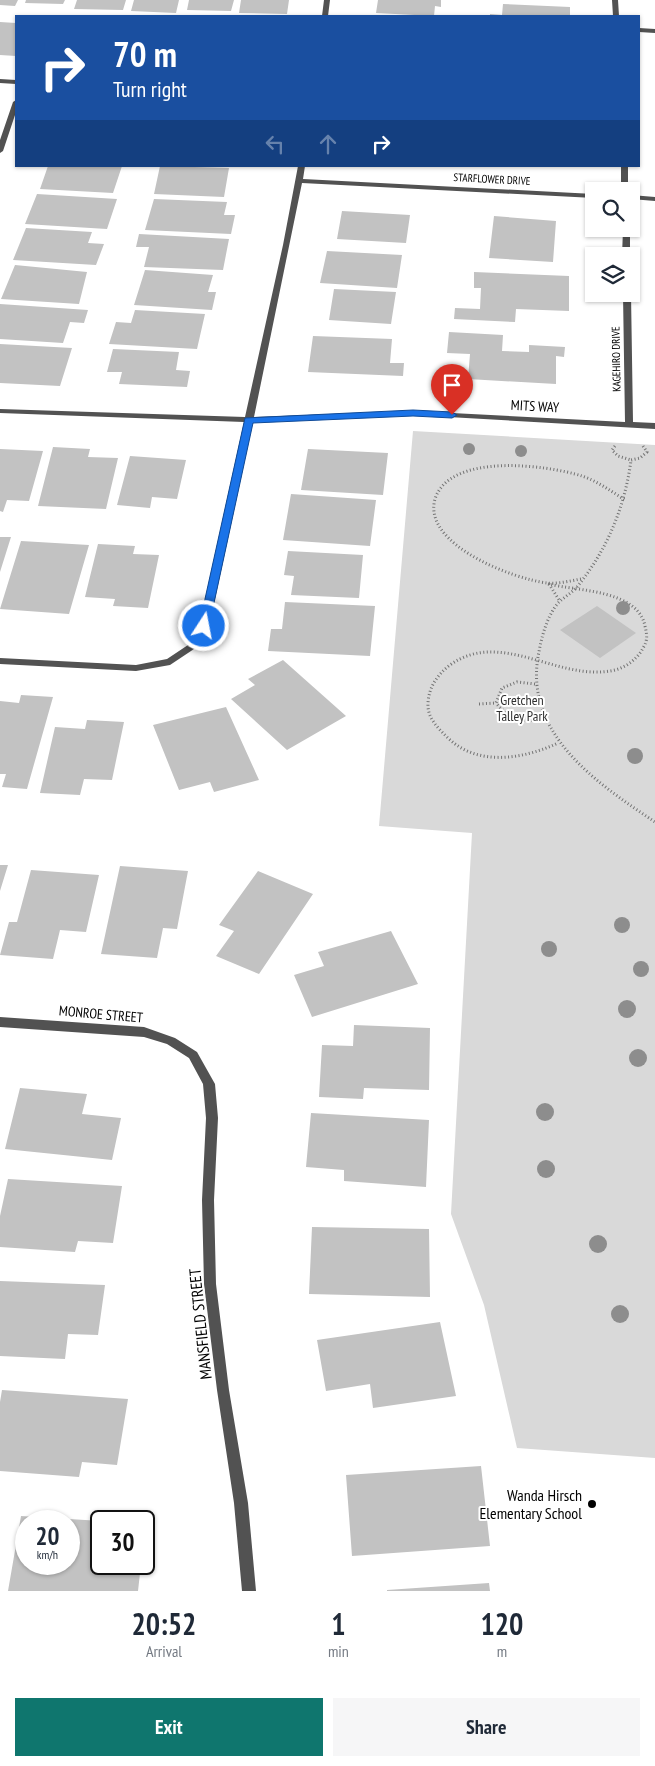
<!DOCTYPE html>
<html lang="en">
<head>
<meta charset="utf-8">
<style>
	body { margin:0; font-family:"PT Sans Narrow",sans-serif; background:#f6f6f7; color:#1f2937; height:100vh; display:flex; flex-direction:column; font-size:19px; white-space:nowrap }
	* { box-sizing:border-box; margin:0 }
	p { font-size:16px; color:#747a83 }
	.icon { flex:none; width:28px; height:28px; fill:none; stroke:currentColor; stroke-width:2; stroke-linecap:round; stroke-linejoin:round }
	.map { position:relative; height:1591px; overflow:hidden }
	.drawer { display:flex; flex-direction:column; background:#fff; flex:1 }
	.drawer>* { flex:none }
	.banner { position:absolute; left:15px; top:15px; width:625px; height:152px; border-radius:0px; box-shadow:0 1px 4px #0004; background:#1a4fa0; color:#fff; overflow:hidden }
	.buttons { position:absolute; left:585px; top:182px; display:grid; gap:10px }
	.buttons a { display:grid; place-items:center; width:55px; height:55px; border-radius:0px; background:#fff; box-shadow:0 1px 4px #0004; font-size:25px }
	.speed { position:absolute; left:15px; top:1510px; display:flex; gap:10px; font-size:25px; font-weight:700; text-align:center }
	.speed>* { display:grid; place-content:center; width:65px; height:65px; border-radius:50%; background:#fff; box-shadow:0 1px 4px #0004; line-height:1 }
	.speed small { font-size:12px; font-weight:400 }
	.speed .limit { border:2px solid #111; border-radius:8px; background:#fff; color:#111 }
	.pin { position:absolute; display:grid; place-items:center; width:42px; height:42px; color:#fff; margin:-51px -21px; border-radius:50% 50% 50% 0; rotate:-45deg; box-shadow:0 0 5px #0007 }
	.pin .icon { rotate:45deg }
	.me { position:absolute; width:55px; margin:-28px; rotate:11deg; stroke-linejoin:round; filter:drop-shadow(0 0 4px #0008) }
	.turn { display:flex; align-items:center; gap:18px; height:105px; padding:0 15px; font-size:22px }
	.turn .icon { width:65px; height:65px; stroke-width:2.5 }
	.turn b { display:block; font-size:35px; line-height:42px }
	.lanes { display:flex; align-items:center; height:48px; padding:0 15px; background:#0003; justify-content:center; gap:25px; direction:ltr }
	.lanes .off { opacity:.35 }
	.eta { display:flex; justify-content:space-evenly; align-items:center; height:85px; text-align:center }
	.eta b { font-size:30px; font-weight:700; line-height:35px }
	.primary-button { display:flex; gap:10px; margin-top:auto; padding:10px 15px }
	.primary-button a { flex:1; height:58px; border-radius:0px; background:#0f766e; color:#fff; font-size:20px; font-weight:700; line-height:58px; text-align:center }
	.primary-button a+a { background:#f6f6f7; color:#1f2937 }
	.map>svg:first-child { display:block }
	.green { fill:#d9d9d9 }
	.building { fill:#c2c2c2; fill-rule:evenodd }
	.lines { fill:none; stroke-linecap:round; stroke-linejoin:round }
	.path { stroke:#747474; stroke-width:3; stroke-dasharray:1 2.5; stroke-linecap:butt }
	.street { fill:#525252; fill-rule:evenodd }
	.tree { fill:#8d8d8d }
	.route { fill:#1a73e8; stroke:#114b97 }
	.poi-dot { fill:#000; stroke:#fff; stroke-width:2 }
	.labels { text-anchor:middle; stroke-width:4; stroke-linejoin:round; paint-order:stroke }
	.far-street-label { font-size:11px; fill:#000; stroke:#fff }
	.street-label { font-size:14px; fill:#000; stroke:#fff }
	.park-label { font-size:14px; fill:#303030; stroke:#fff }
	.near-street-label { font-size:16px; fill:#000; stroke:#fff }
	.near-poi-label { font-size:16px; fill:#000; stroke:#fff; text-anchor:end }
</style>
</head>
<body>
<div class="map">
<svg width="655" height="1591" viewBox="0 0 655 1591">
	<rect width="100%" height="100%" fill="#fff"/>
	<path class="green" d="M413,431L655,445V1458L517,1448L484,1305L451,1214L472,833L379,826Z"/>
	<path class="building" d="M0,0H18L15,6L0,5Z
		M26,0H65L63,4L25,3Z
		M77,0H126L123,10L74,9Z
		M134,0H179L176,13L131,11Z
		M189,0H234L231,11L187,10Z
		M241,0H289L287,14L239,13Z
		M378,0H441V7L435,6L434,16L376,13Z
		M503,4L570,7V16H490V14L502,15Z
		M0,22L16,23V56L0,55Z
		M48,166H122L113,193L40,189Z
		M160,166L229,168L224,197L154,194Z
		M37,194L117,199L107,229L25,224Z
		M154,199L227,202L224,215H235L231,234L145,230Z
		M342,211L410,215L406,243L337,239Z
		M494,216L556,221L553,262L489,258Z
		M26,228L92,232L88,243L104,244L96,265L13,260Z
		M139,234L229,239L223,270L144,267L149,247H136Z
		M327,251L402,255L397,288L320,283Z
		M15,265L87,272L79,304L1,299Z
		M145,270L213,275L208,292H216L212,310L134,305Z
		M474,272L569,276V311L516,309L515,322L454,319L455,308L480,309L481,288H474Z
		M334,289L396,292L391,324L329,320Z
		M0,304L88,310L84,323L70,322L63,343L0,339Z
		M135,310L205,314L197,349L109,344L116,322L131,323Z
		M449,332L503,335L502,351L529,352V345L565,347L564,357L556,356V384L468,379L470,354L447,353Z
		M313,336L392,339L390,363H404L403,376L308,372Z
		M0,344L72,348L60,386L0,383Z
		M113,349L179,352L176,370L190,371L187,387L119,384L122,372H107Z
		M53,447L90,449L88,457L118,458L106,509L38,506Z
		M0,449L43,451L29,501L7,500L3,512L0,511Z
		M308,449L388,453L383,495L301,490Z
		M130,456L186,460L177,499L152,497L150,508L117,505Z
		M291,494L376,500L370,546L283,540Z
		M0,537H11L0,572Z
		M21,541L89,545L69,614L0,609Z
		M98,544L135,546L133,554L159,555L148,608L113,606L115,599L85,597Z
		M288,551L363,555L359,598L291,595L294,576L284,575Z
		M285,602L375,606L370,656L268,651L271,629H282Z
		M597,606L636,633L600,658L560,630Z
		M283,660L346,716L287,750L231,699L255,685L248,679Z
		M21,695L53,697L27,789L2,787L6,774H0V701L19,703Z
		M226,707L259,780L214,792L210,782L179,790L153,725Z
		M87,720L124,722L112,780L84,779L80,795L40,793L55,727L85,729Z
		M0,865H8L0,891Z
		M120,866L188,871L177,929L163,928L157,958L101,954Z
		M31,870L99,875L86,932L60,930L53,959L0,955L9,922H17Z
		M258,871L313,894L259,974L216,956L234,931L219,925Z
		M391,931L418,984L312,1017L294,975L324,966L318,952Z
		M354,1025L430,1028L429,1090L364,1088L363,1099L319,1097L322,1045L353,1046Z
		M20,1088L87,1094L82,1114L121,1118L112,1160L5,1149Z
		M311,1113L429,1120L426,1187L344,1181V1170L306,1167Z
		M8,1179L122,1186L113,1243L78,1241L75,1252L0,1247V1216Z
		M312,1227L429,1229L430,1297L309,1294Z
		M0,1281L105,1285L98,1335L68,1334L65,1359L0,1356Z
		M440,1322L456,1396L373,1408L370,1384L326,1391L317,1340Z
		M2,1390L128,1399L117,1465L82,1462L79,1477L0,1471V1402Z
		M481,1466L490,1546L352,1556L346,1475Z
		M21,1516L101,1521V1564H141L138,1591H8ZM26,1521H69V1564H26Z
		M489,1583L490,1591H387V1590Z"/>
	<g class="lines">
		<path class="path" d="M615,446L612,450L618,456L631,460
			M643,446L647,452L640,458L631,460C625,507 607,550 577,587C570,595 561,598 555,607C545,622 541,640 538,657C525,735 598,784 655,822
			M581,579C570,581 558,584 547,583C514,579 422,545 435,499C450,452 547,465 582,476C597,481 611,491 625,500
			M548,584C578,591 638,590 645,626C647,635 648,640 643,648C637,660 624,669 610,671C556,680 500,629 450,665C437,675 429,687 428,703C427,718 438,728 448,738C478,767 524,759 558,743
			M549,584L559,600
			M535,684L517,682L502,688L496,703C511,721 522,722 545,719
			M479,704L496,703"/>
		<path class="street" d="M324,0H330L328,16H322Z
			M612,0H618L619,16H613Z
			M639,28L655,29V33L639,32Z
			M0,79L16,80V84L0,83Z
			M16,100V112L3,151L0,153V140L13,102Z
			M298,166H305L303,179L594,194V198L302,183L254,417L413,411L625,422L623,294H631L633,422L655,423V429L413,415L253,422L209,627L194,649L170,665L136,671L0,664V658L136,665L167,659L188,645L199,627L244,422L0,413V409L245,417L283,245Z
			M621,166H628V191H621Z
			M631,195L655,197V201L631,199Z
			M623,229H630V256H622Z
			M0,1017L144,1027L175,1038L197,1052L215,1084L218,1118L214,1200L216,1284L229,1390L248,1503L256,1591H242L234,1503L217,1390L204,1284L202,1200L206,1118L203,1084L189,1058L167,1044L144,1037L0,1027Z"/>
	</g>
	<g class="tree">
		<circle cx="469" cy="449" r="6"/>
		<circle cx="521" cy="451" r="6"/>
		<circle cx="623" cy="608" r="7"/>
		<circle cx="635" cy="756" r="8"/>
		<circle cx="622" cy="925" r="8"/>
		<circle cx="549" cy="949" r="8"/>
		<circle cx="641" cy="969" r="8"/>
		<circle cx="627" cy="1009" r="9"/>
		<circle cx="638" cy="1058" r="9"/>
		<circle cx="545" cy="1112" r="9"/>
		<circle cx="546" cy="1169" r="9"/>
		<circle cx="598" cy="1244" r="9"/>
		<circle cx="620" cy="1314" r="9"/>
	</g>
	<path class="route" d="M413,410L452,412L457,415L452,418L413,416L253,423L209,626L204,630L200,629L199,626L245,418Z"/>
	<circle class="poi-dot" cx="592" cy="1504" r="5"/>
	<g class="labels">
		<g class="far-street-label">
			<text transform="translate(492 179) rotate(3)" y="4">STARFLOWER DRIVE</text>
			<text transform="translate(616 359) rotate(-91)" y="4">KAGEHIRO DRIVE</text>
		</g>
		<g class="street-label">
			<text transform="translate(535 406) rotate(3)" y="5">MITS WAY</text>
			<text transform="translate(101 1014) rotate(5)" y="5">MONROE STREET</text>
		</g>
		<g class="park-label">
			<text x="522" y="705">Gretchen<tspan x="522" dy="16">Talley Park</tspan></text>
		</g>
		<g class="near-street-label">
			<text transform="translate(200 1324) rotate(-96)" y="6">MANSFIELD STREET</text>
		</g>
		<g class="near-poi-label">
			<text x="582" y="1501">Wanda Hirsch<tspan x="582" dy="18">Elementary School</tspan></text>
		</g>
	</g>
</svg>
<div class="buttons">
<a><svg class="icon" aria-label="search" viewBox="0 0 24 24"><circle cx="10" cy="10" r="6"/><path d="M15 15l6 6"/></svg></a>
<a><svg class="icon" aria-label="layers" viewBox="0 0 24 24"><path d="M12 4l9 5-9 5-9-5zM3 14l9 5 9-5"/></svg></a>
</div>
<div class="speed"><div>20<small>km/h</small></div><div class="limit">30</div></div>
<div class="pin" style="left:452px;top:415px;background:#d93025"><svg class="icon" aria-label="arrive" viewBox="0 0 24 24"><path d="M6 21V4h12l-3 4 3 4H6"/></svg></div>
<svg class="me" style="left:204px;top:626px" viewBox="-20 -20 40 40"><circle r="17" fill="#1a73e8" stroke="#fff" stroke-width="3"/><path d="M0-11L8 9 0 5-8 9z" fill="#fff"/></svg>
<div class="banner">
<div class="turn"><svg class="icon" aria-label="right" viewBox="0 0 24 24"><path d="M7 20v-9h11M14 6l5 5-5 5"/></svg><div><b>70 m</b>Turn right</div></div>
<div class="lanes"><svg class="icon off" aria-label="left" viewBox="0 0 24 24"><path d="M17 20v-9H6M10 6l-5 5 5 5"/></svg><svg class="icon off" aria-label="ahead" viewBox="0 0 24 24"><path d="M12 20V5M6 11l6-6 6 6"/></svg><svg class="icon" aria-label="right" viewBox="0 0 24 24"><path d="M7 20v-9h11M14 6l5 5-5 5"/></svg></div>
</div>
</div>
<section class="drawer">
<div class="eta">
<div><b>20:52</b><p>Arrival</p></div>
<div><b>1</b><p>min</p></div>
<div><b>120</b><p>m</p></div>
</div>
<div class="primary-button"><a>Exit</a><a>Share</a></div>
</section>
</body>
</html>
